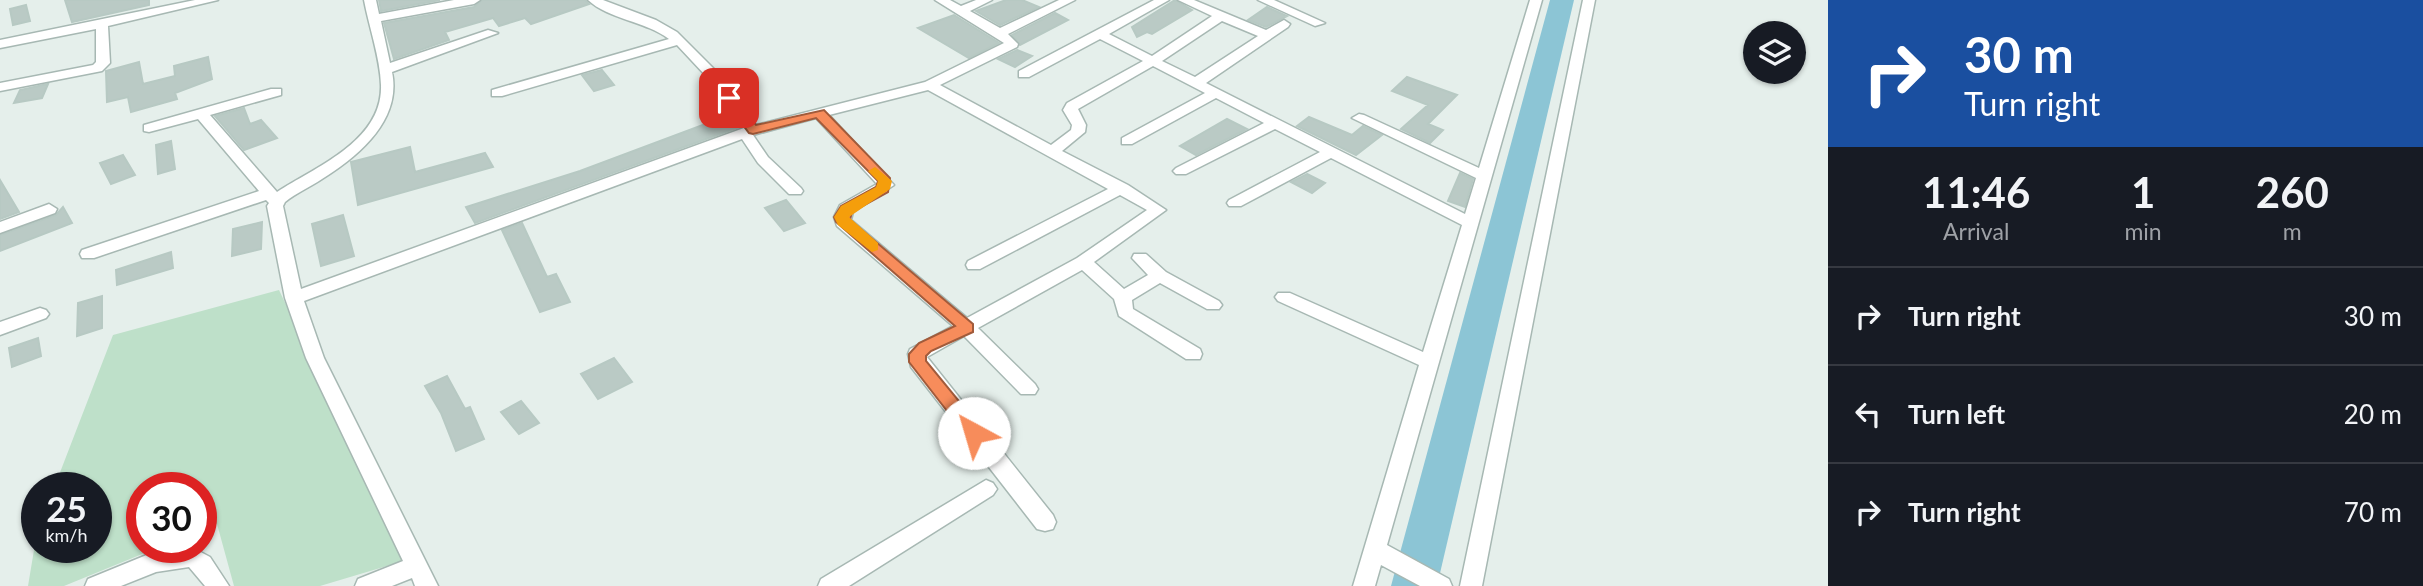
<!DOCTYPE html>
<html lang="en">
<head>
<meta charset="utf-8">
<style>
	body { margin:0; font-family:Lato,sans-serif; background:#20242c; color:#f1f3f6; height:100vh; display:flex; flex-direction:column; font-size:26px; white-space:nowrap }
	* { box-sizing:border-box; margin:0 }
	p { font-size:23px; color:#9ea1a6 }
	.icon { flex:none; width:38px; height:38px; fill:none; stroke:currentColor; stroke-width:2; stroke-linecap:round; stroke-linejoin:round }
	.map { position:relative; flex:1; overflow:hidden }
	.panel { display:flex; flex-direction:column; background:#171b24; width:595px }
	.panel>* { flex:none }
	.banner { background:#1a4fa0; color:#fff; overflow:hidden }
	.controls { position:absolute; left:1743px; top:21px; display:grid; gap:14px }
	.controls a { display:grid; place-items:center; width:63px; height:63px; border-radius:50%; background:#171b24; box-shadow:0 2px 5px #0004; font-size:35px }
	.speed { position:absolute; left:21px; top:472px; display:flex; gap:14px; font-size:35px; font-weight:700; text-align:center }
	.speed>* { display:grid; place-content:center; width:91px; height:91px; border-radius:50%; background:#171b24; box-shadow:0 2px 5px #0004; line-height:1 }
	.speed small { font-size:18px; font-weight:400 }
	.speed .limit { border:10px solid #d22; background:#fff; color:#111 }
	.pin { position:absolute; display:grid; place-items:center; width:60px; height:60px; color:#fff; margin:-30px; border-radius:14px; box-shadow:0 4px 10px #0006 }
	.me { position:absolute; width:77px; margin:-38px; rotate:321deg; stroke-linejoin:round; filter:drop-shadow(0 0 5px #0008) }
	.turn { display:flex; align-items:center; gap:24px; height:147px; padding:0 21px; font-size:32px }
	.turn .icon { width:91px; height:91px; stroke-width:2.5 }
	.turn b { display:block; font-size:49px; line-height:60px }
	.eta { display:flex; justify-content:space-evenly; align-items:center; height:119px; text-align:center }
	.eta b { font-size:42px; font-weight:700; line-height:49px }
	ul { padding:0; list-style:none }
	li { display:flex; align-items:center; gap:21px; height:98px; padding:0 21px; border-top:2px solid #363941 }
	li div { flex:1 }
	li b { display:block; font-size:26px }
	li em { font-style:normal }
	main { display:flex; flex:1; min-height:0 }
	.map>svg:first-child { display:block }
	.green { fill:#bee0c9 }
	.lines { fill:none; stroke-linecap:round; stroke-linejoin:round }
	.river { fill:#8cc5d5; fill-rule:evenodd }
	.building { fill:#bacac5; stroke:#b7c9c3; stroke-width:2 }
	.street-casing { stroke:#a7b8b3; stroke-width:3 }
	.street { fill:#fff; fill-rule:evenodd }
	.route { fill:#f78c5b; stroke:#a15b3b; stroke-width:2 }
	.slow { fill:#f59e0b }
</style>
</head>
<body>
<main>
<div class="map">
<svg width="1828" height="586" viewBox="0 0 1828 586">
	<rect width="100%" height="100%" fill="#e5efeb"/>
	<path class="green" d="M279,290L407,560L320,586H234L217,524L201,530V488H142V548H157L64,586H28L37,532V548H96V488H54L113,335Z"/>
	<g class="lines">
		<path class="river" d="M1550,0H1574L1437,586H1391Z"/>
	</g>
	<path class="building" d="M65,0H149V5L72,22Z
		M379,0H440L381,11Z
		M482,0H585L589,4L531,24L525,18L499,26L493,18L445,32L449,40L394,59L384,23L474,7Z
		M1006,0H1022L1039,7L1000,25L976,11Z
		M1175,0L1192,10L1152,34L1147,32L1137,37L1132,27Z
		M26,5L30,21L13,25L10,9Z
		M1267,7L1287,16L1266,27L1248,20Z
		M1055,13L1068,20L1020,45L1012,35Z
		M954,15L999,43L969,58L918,28Z
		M1017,50L1032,56L1015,67L998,59Z
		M208,57L212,79L175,93L177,99L131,112L128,97L107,102L106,71L139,62L143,84L175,76L174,66Z
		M602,70L614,85L594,91L582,75Z
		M1407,77L1457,95L1428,124L1443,130L1430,143L1401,129L1428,105L1392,91Z
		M48,84L42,98L14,103L20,90Z
		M244,108L250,124L261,120L277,138L244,150L215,116Z
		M727,116L739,127L475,223L466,207L580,171Z
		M1309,117L1352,135L1363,126L1382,135L1356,155L1297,126Z
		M1227,119L1247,129L1196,155L1180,146Z
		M171,141L175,169L158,174L156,145Z
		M410,147L415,172L485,153L493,167L358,205L351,162Z
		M123,155L135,175L111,184L100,163Z
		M1460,173L1473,179L1465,207L1448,201Z
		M1307,174L1325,183L1312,193L1291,182Z
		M0,180L19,212L0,219Z
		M786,200L805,223L784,231L765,208Z
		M63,207L72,223L0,251V235L56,215Z
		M343,215L354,256L321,266L312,224Z
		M262,222L261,249L232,256L233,229Z
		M522,223L547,277L556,274L570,302L540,312L502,230Z
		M171,252L173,268L117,285L116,270Z
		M102,296V328L77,336L78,303Z
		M38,338L41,356L12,367L9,348Z
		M614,358L632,382L598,399L581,374Z
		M447,376L465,409L470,407L484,439L456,451L441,413L425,386Z
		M521,401L539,423L519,434L501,412Z"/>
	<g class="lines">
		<g class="street-casing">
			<path id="street" d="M195,0H218L108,26L110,63L102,71L0,91V83L93,65L96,62V29L0,48V40Z
				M364,0H376L379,14L454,0H480L474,4L381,21L390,63L488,30L498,33L392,72C402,120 359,156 322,179C310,187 296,193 285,202L283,206L301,289L744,128L706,76L677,45L502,96H492V90L669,39C645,21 608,19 588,0H603L656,20L677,32L715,70L756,125L925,82L1004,43L935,0H950L961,6L976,0H992L970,11L1000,28L1059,0H1075L1008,34L1018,44L1017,47L940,85L1051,145L1071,130L1072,125L1063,110L1067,103L1143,61L1100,39L1029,77H1019V71L1154,0H1169L1109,34L1152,56L1212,16L1178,0H1194L1266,30L1284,20L1290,24L1288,27L1206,83L1465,214L1476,178L1352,118L1359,114L1364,115L1479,168L1530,0H1542L1387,545L1449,579L1452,586H1420L1381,565L1375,586H1353L1419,365L1278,301L1275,297L1278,293H1290L1423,352L1462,225L1331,158L1241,206H1229L1227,203L1229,200L1320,152L1275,129L1186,174H1176L1173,171L1176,168L1264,123L1216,98L1132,144H1122V138L1205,93L1153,66L1078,109L1086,125L1085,132L1062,151L1128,185L1166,210L1094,262L1124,289L1148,275L1132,258L1134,254H1146L1166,272L1219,301L1222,305L1219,309H1207L1160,283L1132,300L1133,309L1200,349L1202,354L1200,359H1186L1119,316L1114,299L1082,270L978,328L1035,384L1038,389L1035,394H1021L964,336L927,357L1053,515L1056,522L1053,529L1045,531L1037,529L911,367L908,354L910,349L953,326L837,226L834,217L840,205L877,184L816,118L753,135L768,157L801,188L803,191L801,194H789L758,163L742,139L304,301L324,358L438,586H415L412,578L392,586H355L358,579L403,561L306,358L285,298L267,206L269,203L266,200L94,258H82L80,254L82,250L259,191L198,119L149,132L144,131V125L271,89H281V95L210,115L277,192C315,167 383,141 381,85C380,57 369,27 364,0ZM1222,21L1258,36L1195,77L1162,61ZM928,90L1108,189L968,261L966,265L968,269H980L1120,195L1147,210L1077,258L967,318L851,220L853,212L894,185L829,115Z
				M1258,0H1274L1325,23L1315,26Z
				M1583,0H1595L1482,586H1460Z
				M49,204L57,209L55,213L0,233V222Z
				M40,308L46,310L49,314L46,318L0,335V322Z
				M986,480L993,483L997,489L993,495L849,586H818L821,579Z
				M193,548L210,557L229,586H205L189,567L156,572L121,586H85L88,579L154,552Z"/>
		</g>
		<use href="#street" class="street"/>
	</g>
	<path class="route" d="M724,95H733L756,125L824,110L890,178L888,192L852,212L850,220L973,324V332L931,351L926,356V361L981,428L984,433L981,438H968L909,362V354L919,343L955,326L836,222L834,217L841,206L876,187L878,181L816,118L753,134L749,133L724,100Z"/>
	<path class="slow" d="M875,167L892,181L890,189L849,217L878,243V250L872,252L838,225L834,217L841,206L876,187L878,181L868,171Z"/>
</svg>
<div class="controls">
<a><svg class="icon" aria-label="layers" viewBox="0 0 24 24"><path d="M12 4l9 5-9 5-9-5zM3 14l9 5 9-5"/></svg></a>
</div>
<div class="speed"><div>25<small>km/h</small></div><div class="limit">30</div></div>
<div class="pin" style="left:729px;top:98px;background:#d93025"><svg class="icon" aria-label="arrive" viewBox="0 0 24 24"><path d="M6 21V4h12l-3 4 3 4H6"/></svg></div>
<svg class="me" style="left:974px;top:433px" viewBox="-20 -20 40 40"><circle r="19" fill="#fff"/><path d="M0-13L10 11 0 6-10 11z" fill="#f78c5b"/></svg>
</div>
<section class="panel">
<div class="banner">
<div class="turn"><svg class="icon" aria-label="right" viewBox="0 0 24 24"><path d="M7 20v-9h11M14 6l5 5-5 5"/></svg><div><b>30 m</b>Turn right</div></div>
</div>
<div class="eta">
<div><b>11:46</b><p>Arrival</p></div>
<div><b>1</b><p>min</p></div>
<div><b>260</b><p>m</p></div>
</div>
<ul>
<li><svg class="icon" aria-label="right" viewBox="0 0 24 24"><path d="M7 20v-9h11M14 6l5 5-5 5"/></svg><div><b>Turn right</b></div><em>30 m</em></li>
<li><svg class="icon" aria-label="left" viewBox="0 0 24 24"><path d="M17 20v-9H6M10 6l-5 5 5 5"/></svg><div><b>Turn left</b></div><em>20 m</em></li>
<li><svg class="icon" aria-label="right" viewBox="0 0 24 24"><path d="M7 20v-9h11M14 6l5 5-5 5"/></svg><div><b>Turn right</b></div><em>70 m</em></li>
</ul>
</section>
</main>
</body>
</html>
